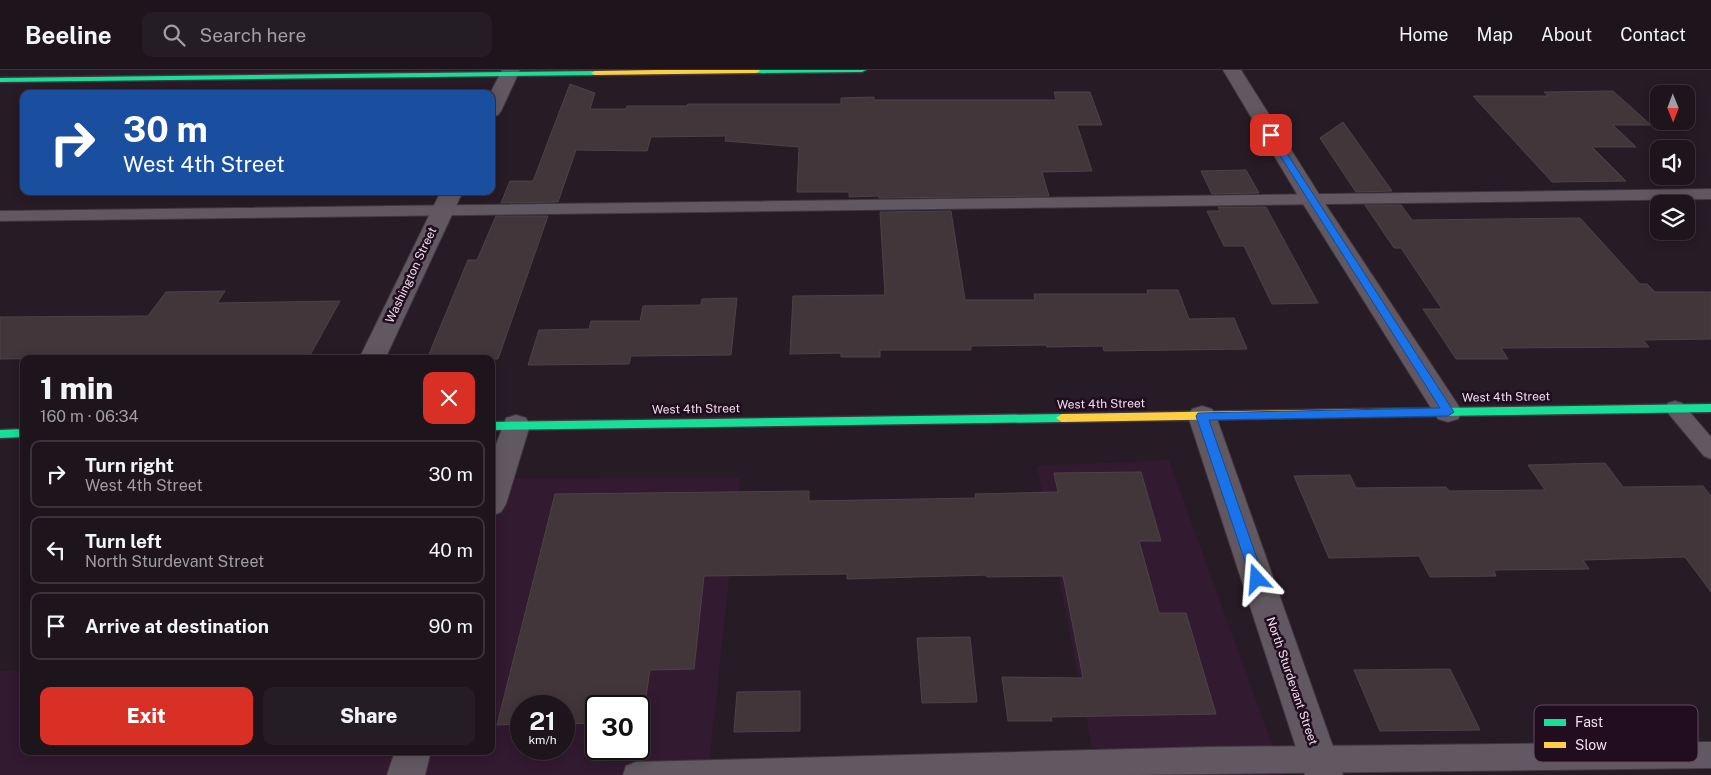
<!DOCTYPE html>
<html lang="en">
<head>
<meta charset="utf-8">
<style>
	body { margin:0; font-family:"Public Sans",sans-serif; background:#251d25; color:#f1f3f6; height:100vh; display:flex; flex-direction:column; font-size:19px; white-space:nowrap }
	* { box-sizing:border-box; margin:0 }
	p { font-size:16px; color:#a09ea3 }
	.icon { flex:none; width:28px; height:28px; fill:none; stroke:currentColor; stroke-width:2; stroke-linecap:round; stroke-linejoin:round }
	.map { position:relative; flex:1; overflow:hidden }
	.drawer { position:absolute; left:20px; top:285px; width:475px; height:400px; display:flex; flex-direction:column; background:#1d141c; border-radius:10px; box-shadow:0 2px 12px #0003,0 0 0 1px #3b333b }
	.drawer>* { flex:none }
	.hud { position:absolute; left:20px; top:20px; width:475px; height:105px; border-radius:10px; box-shadow:0 2px 12px #0003,0 0 0 1px #3b333b; background:#1a4fa0; color:#fff; overflow:hidden }
	.needle { width:32px; rotate:179deg }
	.tools { position:absolute; left:1650px; top:15px; display:grid; gap:10px }
	.tools a { display:grid; place-items:center; width:45px; height:45px; border-radius:10px; background:#1d141c; box-shadow:0 2px 12px #0003,0 0 0 1px #3b333b; font-size:25px }
	.speed { position:absolute; left:510px; top:625px; display:flex; gap:10px; font-size:25px; font-weight:700; text-align:center }
	.speed>* { display:grid; place-content:center; width:65px; height:65px; border-radius:50%; background:#1d141c; box-shadow:0 2px 12px #0003,0 0 0 1px #3b333b; line-height:1 }
	.speed small { font-size:12px; font-weight:400 }
	.speed .limit { border:2px solid #111; border-radius:8px; background:#fff; color:#111 }
	.pin { position:absolute; display:grid; place-items:center; width:42px; height:42px; color:#fff; margin:-21px; border-radius:10px; box-shadow:0 2px 8px #0006 }
	.me { position:absolute; width:55px; margin:-28px; rotate:341deg; stroke-linejoin:round; filter:drop-shadow(0 0 4px #0008) }
	.turn { display:flex; align-items:center; gap:18px; height:105px; padding:0 20px; font-size:22px }
	.turn .icon { width:65px; height:65px; stroke-width:2.5 }
	.turn b { display:block; font-size:35px; line-height:42px }
	.round { display:grid; place-items:center; flex:none; width:52px; height:52px; border-radius:10px; background:#251d25 }
	.summary { display:flex; align-items:center; justify-content:space-between; height:85px; padding:0 20px }
	h1 { font-size:30px; font-weight:800; line-height:38px }
	.button { display:flex; gap:10px; margin-top:auto; padding:10px 20px }
	.button a { flex:1; height:58px; border-radius:10px; background:#d93025; color:#fff; font-size:20px; font-weight:800; line-height:58px; text-align:center }
	.button a+a { background:#251d25; color:#f1f3f6 }
	ul { padding:0; list-style:none }
	li { display:flex; align-items:center; gap:15px; height:68px; margin:0 10px 8px; padding:0 10px; border:2px solid #3b333b; border-radius:10px }
	li div { flex:1 }
	li b { display:block; font-size:19px }
	li em { font-style:normal }
	header { display:flex; align-items:center; gap:30px; box-sizing:border-box; height:70px; padding:0 25px; background:#1d141c; border-bottom:1px solid #3b333b }
	header strong { font-size:24px }
	nav { display:flex; gap:28px; margin-inline-start:auto; font-size:18px }
	.search { width:350px; height:45px; background:#251d25; display:flex; align-items:center; gap:12px; box-sizing:border-box; padding:0 18px; border-radius:10px; color:#a09ea3; font-size:19px }
	.map>svg:first-child { display:block }
	.built { fill:#321a30; fill-rule:evenodd }
	.building { fill:#42363a; stroke:#4e4246 }
	.lines { fill:none; stroke-linecap:round; stroke-linejoin:round }
	.lane-casing { stroke:#40363e; stroke-width:2 }
	.street-casing { stroke:#40363e; stroke-width:2 }
	.fast-casing { stroke:#40363e; stroke-width:3 }
	.slow-casing { stroke:#40363e; stroke-width:3 }
	.lane { fill:#625861; fill-rule:evenodd }
	.street { fill:#625861; fill-rule:evenodd }
	.fast { fill:#16e098; fill-rule:evenodd }
	.slow { fill:#ffcf43; fill-rule:evenodd }
	.route { fill:#1a73e8; stroke:#114b97 }
	.labels { text-anchor:middle; stroke-width:5; stroke-linejoin:round; paint-order:stroke }
	.street-label { font-size:12px; fill:#efe0ed; stroke:#220d20 }
	.key { fill:#220d20; stroke:#604c5e; stroke-width:1 }
	.key-label { font-size:14px; fill:#efe0ed }
</style>
</head>
<body>
<header>
<strong>Beeline</strong>
<div class="search"><svg class="icon" aria-label="search" viewBox="0 0 24 24"><circle cx="10" cy="10" r="6"/><path d="M15 15l6 6"/></svg>Search here</div>
<nav><a>Home</a><a>Map</a><a>About</a><a>Contact</a></nav>
</header>
<div class="map">
<svg width="1711" height="705" viewBox="0 0 1711 705">
	<rect width="100%" height="100%" fill="#271b26"/>
	<path class="built" d="M1169,390L1283,705H1103L1092,677L1037,396Z
		M740,407L708,705H0V601H24V681H491V408ZM521,636H564V679H521ZM596,636H639V679H596Z"/>
	<path class="building" d="M570,14L595,23L590,39H626L627,36H687L688,34H841V28L874,27V30H1056L1054,22H1090L1102,55H1077L1092,101L1042,102L1049,126L879,128V126L849,127V122H797L799,77L725,71L726,66L651,67L647,81L576,80L558,132L501,133L510,111H533Z
		M1613,21L1651,55H1613L1636,77H1592L1626,111L1552,112L1473,26H1548L1544,22Z
		M1343,52L1392,121L1356,122L1320,68Z
		M1246,100L1259,123L1212,124L1201,101Z
		M1365,135H1401L1412,150L1580,148L1640,214H1647L1655,222H1711V269L1643,270L1649,277L1501,278L1508,289H1456L1423,239H1442L1401,178H1394Z
		M1218,137H1266L1318,233L1272,234L1244,176H1224L1207,141H1220Z
		M951,141L965,230H1035L1034,224H1148L1147,220H1178L1189,249L1234,248L1247,279L1104,281L1103,276L1047,277V275L971,276V280H880V287H841V283L790,284L793,226L885,225L880,142Z
		M496,146H548L498,289H427L468,190H477Z
		M225,221L217,233L340,231L308,289H204L205,286L0,289V247L148,246L166,222Z
		M737,228L731,285L631,286L629,294L528,295L539,260L589,259L591,251H640L643,236L701,235L702,229Z
		M1605,393L1623,417L1703,416L1711,426V522L1685,487L1583,490L1589,499L1494,500L1496,506L1430,507L1419,486L1329,488L1294,406L1350,405L1356,418L1446,417L1449,421L1545,420L1528,395Z
		M1141,402L1161,471H1139L1159,543H1186L1216,644L1051,647L1052,651H1008L1002,607L1083,608L1063,506L987,507L986,505L847,509V504L704,506L694,599L650,600L642,652H639V636H596V653L564,654V636H521V654L497,655L555,424L809,421V431L976,428L975,424L1058,422L1054,403Z
		M970,567L977,632L922,633L917,568Z
		M1450,599L1480,660L1380,661L1354,600Z
		M800,621V661L734,662L737,622Z"/>
	<g class="lines">
		<g class="lane-casing">
			<path id="lane" d="M1711,119V129L0,151V141Z
				M1675,331L1682,333L1711,367V389L1704,386L1668,343L1665,338L1668,333Z
				M1711,672V698L1131,705H623L626,696L636,692L1207,677Z"/>
		</g>
		<g class="street-casing">
			<path id="street" d="M502,0H520L501,41L498,45L491,47L490,24Z
				M1223,0H1241L1322,129L1458,335L1462,342L1458,349L1448,352L1438,349L1300,129Z
				M441,121H463L385,289H359Z
				M1202,336L1212,339L1216,346L1343,705H1305L1188,346L1192,339Z
				M516,345L526,348L530,355L506,434L501,442L491,446V388L506,348Z
				M395,681H431L425,705H387Z"/>
		</g>
		<g class="fast-casing">
			<path id="fast" d="M753,0H866L862,2L756,3H753Z
				M598,1L599,3L595,5L0,12V8Z
				M1711,334V342L1368,347L1362,343L1368,339Z
				M1062,344L1068,348L1062,352L491,360V352Z
				M24,359V367L0,368V360Z"/>
		</g>
		<g class="slow-casing">
			<path id="slow" d="M658,0H759L760,1L756,3L595,5L591,3L595,1Z
				M1368,339L1374,343L1368,347L1062,352L1056,348L1062,344Z"/>
		</g>
		<use href="#lane" class="lane"/>
		<use href="#street" class="street"/>
		<use href="#fast" class="fast"/>
		<use href="#slow" class="slow"/>
	</g>
	<path class="route" d="M1271,62L1275,65L1454,342L1448,346L1209,350L1264,509L1262,513L1257,515L1253,513L1251,509L1196,346L1198,343L1440,338L1267,65Z"/>
	<g class="labels">
		<g class="street-label">
			<text transform="translate(411 205) rotate(-65)" y="4">Washington Street</text>
			<text transform="translate(1506 327) rotate(-1)" y="4">West 4th Street</text>
			<text transform="translate(1101 334) rotate(-1)" y="4">West 4th Street</text>
			<text transform="translate(696 339) rotate(-1)" y="4">West 4th Street</text>
			<text transform="translate(1292 611) rotate(71)" y="4">North Sturdevant Street</text>
		</g>
	</g>
	<rect x="1534" y="635" width="164" height="57" rx="8" class="key"/>
	<rect x="1544" y="649" width="22" height="7" fill="#16e098"/>
	<rect x="1544" y="672" width="22" height="6" fill="#ffcf43"/>
	<g class="key-label">
		<text x="1575" y="657">Fast</text>
		<text x="1575" y="680">Slow</text>
	</g>
</svg>
<div class="tools">
<a><svg class="needle" viewBox="-14 -14 28 28"><path d="M0-13l5 13h-10z" fill="#e53935"/><path d="M0 13l5-13h-10z" fill="#a09ea3"/></svg></a>
<a><svg class="icon" aria-label="sound" viewBox="0 0 24 24"><path d="M4 9h4l5-4v14l-5-4H4zM17 9q2 3 0 6"/></svg></a>
<a><svg class="icon" aria-label="layers" viewBox="0 0 24 24"><path d="M12 4l9 5-9 5-9-5zM3 14l9 5 9-5"/></svg></a>
</div>
<div class="speed"><div>21<small>km/h</small></div><div class="limit">30</div></div>
<div class="pin" style="left:1271px;top:65px;background:#d93025"><svg class="icon" aria-label="arrive" viewBox="0 0 24 24"><path d="M6 21V4h12l-3 4 3 4H6"/></svg></div>
<svg class="me" style="left:1257px;top:509px" viewBox="-20 -20 40 40"><path d="M0-17L14 15 0 8-14 15z" fill="#1a73e8" stroke="#fff" stroke-width="4"/></svg>
<div class="hud">
<div class="turn"><svg class="icon" aria-label="right" viewBox="0 0 24 24"><path d="M7 20v-9h11M14 6l5 5-5 5"/></svg><div><b>30 m</b>West 4th Street</div></div>
</div>
<section class="drawer">
<div class="summary"><div><h1>1 min</h1><p>160 m · 06:34</p></div><a class="round" style="background:#d93025;color:#fff"><svg class="icon" aria-label="close" viewBox="0 0 24 24"><path d="M6 6l12 12M18 6L6 18"/></svg></a></div>
<ul>
<li><svg class="icon" aria-label="right" viewBox="0 0 24 24"><path d="M7 20v-9h11M14 6l5 5-5 5"/></svg><div><b>Turn right</b><p>West 4th Street</p></div><em>30 m</em></li>
<li><svg class="icon" aria-label="left" viewBox="0 0 24 24"><path d="M17 20v-9H6M10 6l-5 5 5 5"/></svg><div><b>Turn left</b><p>North Sturdevant Street</p></div><em>40 m</em></li>
<li><svg class="icon" aria-label="arrive" viewBox="0 0 24 24"><path d="M6 21V4h12l-3 4 3 4H6"/></svg><div><b>Arrive at destination</b></div><em>90 m</em></li>
</ul>
<div class="button"><a>Exit</a><a>Share</a></div>
</section>
</div>
</body>
</html>
